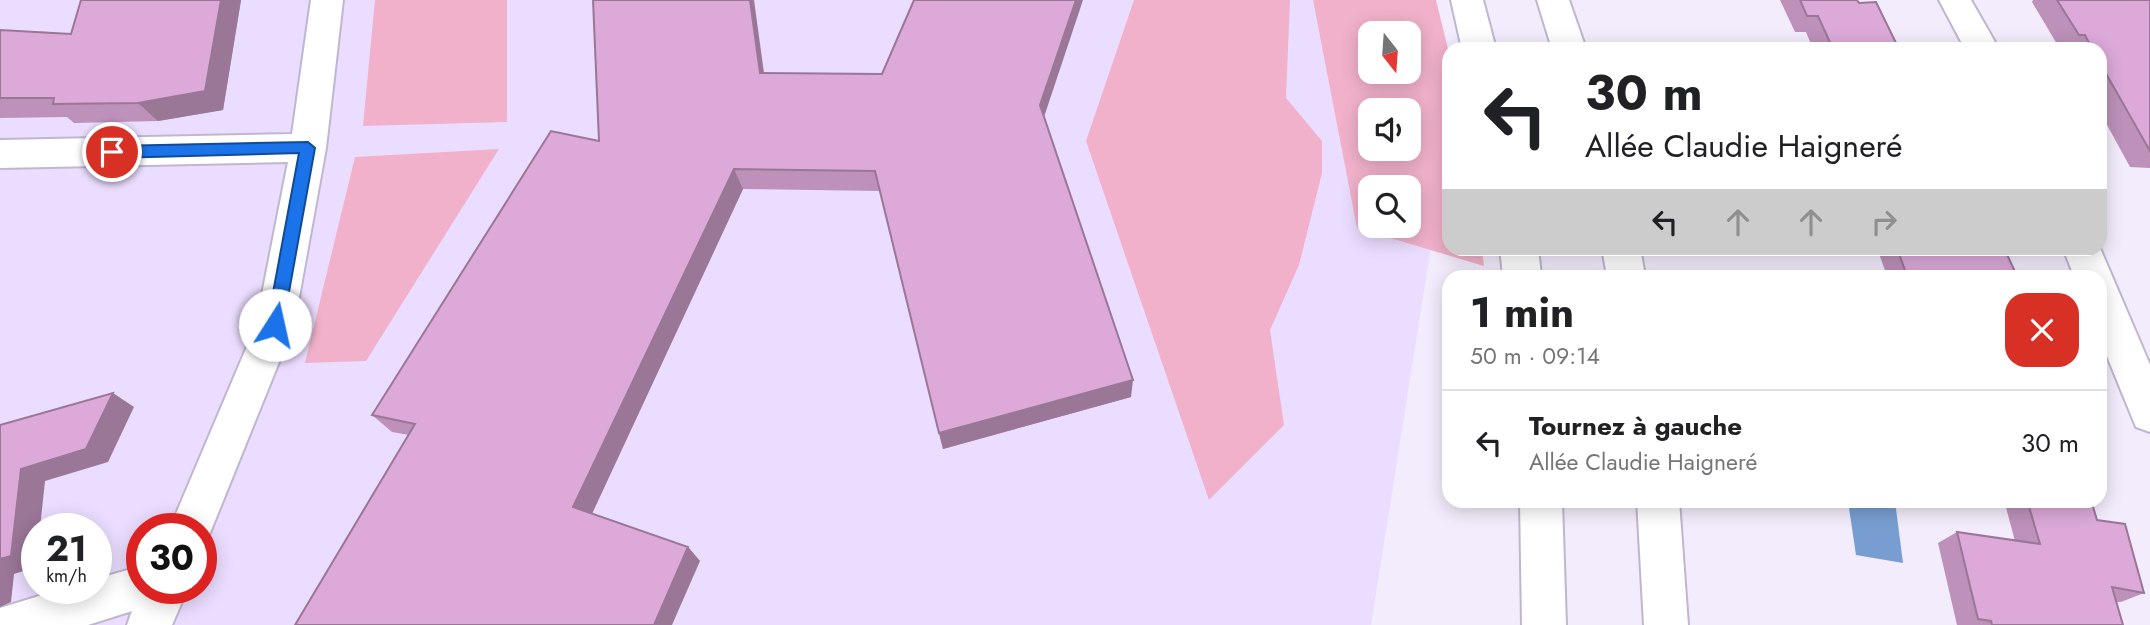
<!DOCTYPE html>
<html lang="fr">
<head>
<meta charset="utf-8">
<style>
	body { margin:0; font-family:Jost,sans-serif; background:#f2f2f2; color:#202124; height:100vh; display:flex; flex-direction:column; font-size:26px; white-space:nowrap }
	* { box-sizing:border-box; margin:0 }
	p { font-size:23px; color:#757577 }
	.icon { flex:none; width:38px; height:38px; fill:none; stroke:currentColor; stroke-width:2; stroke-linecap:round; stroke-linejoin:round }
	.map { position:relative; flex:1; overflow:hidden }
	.details { position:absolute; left:1442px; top:270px; width:665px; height:238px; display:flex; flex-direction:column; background:#fff; border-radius:21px; box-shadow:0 4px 18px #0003 }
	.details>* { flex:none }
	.banner { position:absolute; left:1442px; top:42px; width:665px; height:214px; border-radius:21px; box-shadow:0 4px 18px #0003; background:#fff; color:#202124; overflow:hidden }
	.needle { width:46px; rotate:163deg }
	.fabs { position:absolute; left:1358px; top:21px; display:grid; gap:14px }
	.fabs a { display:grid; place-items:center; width:63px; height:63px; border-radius:14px; background:#fff; box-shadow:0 4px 18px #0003; font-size:35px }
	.speed { position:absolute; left:21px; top:513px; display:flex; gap:14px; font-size:35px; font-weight:700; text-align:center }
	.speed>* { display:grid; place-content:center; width:91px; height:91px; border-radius:50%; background:#fff; box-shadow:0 4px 18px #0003; line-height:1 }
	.speed small { font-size:18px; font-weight:400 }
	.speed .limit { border:10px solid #d22; background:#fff; color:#111 }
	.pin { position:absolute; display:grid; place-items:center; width:60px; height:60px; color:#fff; margin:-30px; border:4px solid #fff; border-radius:50%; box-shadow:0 2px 7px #0007 }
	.me { position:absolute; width:77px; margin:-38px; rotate:10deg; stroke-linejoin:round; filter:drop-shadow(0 0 5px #0008) }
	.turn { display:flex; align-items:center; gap:24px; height:147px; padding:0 28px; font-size:32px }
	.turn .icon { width:91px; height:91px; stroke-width:2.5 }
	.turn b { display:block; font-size:49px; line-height:60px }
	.lanes { display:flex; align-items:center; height:66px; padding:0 28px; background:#0003; justify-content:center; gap:35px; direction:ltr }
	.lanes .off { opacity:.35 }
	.round { display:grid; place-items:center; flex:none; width:74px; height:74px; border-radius:21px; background:#f2f2f2 }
	.headline { display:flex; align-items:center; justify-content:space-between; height:119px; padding:0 28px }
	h1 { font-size:42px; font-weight:700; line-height:52px }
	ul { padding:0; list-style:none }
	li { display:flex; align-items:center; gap:21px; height:105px; padding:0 28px; border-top:2px solid #e0e0e0 }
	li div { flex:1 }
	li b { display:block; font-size:26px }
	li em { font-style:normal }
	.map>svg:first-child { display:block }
	.built { fill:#ebddff; fill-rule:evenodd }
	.green { fill:#f1b1ca; fill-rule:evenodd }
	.water { fill:#789ed1 }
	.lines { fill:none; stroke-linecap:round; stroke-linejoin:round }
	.minor-casing { stroke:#c1b6cf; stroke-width:4 }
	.primary-casing { stroke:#c1b6cf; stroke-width:4 }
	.minor { fill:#fff; fill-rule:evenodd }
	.primary { fill:#fff; fill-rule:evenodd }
	.wall { fill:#bd91ba }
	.shaded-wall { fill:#9a7697 }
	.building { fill:#dca9d8; stroke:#9a7697; stroke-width:2 }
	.route { fill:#1a73e8; stroke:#114b97; stroke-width:2 }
</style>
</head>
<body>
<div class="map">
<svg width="2150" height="625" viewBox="0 0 2150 625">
	<rect width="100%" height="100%" fill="#f3ecfc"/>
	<path class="built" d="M0,0H1395L1370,33V72H1406L1433,234L1371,625H0ZM1370,110H1409V149H1370ZM1370,187H1409V226H1370ZM37,528H96V588H37ZM142,528H201V588H142Z"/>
	<path class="green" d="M375,0H507V122L363,126Z
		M1134,0H1290L1286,98L1322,141V173L1299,265L1270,330L1284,425L1209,500L1086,141Z
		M1313,0H1436L1449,53V248L1482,249L1484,266L1357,228ZM1370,33H1409V72H1370ZM1370,110H1409V149H1370ZM1370,187H1409V226H1370Z
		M499,149L366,361L305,363L355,157Z"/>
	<path class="water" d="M1848,501H1895L1903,563L1856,555Z"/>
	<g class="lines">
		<g class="minor-casing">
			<path id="minor" d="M311,0H343L326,148L294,325L212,528L206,542L201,544V528H170L256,325L288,162L0,168V140L292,134Z
				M1939,0H1971L1999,49H1965Z
				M2063,248H2100L2150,365V432L2136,427L2100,339V276H2074Z
				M142,566V588H188L172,625H127L132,611L88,625H0V608L65,588H96V579Z"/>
		</g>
		<g class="primary-casing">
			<path id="primary" d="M1451,0H1483L1496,49H1462Z
				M1537,0H1569L1586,49H1552Z
				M1500,248H1538L1541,276H1503Z
				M1602,248H1640L1645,276H1607Z
				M1520,500H1562L1566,625H1522Z
				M1637,500H1679L1688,625H1644Z"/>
		</g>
		<use href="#minor" class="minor"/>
		<use href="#primary" class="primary"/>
	</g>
	<path class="wall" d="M81,0H241L223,110L158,121L74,123L67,117L0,118V30L71,34Z
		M1780,0H1857L1899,49H1813L1806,32H1795Z
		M2033,0H2150V168L2130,167L2100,112V49H2060L2032,2Z
		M764,73L1044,117L1131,397L943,449L880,191L743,189L592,514L688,547L700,561L409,435L392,432L372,415L599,141Z
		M1877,248H2004L2017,276H1887Z
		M2004,500H2091L2097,520L2144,593L2121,602H2116L2123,625H1957L1938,543L1957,532L2015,541Z"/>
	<path class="shaded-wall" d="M221,0H241L223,110L158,121L138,103Z
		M750,0H754L767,95L760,73Z
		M1076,0H1083L1041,126L1040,105Z
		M734,169L743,189L588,522L573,507Z
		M1133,380L1131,397L943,449L939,433Z
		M113,393L134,407L108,462L45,481L40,528H37L36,567L14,574L11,602L0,607V559L21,469Z
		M688,547L700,561L672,625H654Z"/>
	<path class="building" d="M81,0H221L205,91L138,103L53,104L54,98H0V30L71,34Z
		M593,0H750L760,73L882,74L914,0H1076L1040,105L1133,380L939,433L875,171L734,169L573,507L688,547L654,625H295L415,424L372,415L551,131L599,141Z
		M1800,0H1857L1859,3L1876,2L1899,49H1833L1818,16H1807Z
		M2057,0H2150V151L2100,63V49H2092L2085,35H2079Z
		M1897,248H2004L2017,276H1907Z
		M113,393L86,449L21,469L11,556L0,559V425Z
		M2027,500H2091L2097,520L2125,524L2144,593L2112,587L2123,625H1992L1991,621L1978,619L1957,532L2040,544Z"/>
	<path class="route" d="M308,142L315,148L283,325L281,330H270L267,325L299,153L112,158L105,152L112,146Z"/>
</svg>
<div class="fabs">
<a><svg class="needle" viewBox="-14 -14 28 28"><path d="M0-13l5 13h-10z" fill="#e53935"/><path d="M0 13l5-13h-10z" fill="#757577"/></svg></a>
<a><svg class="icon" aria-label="sound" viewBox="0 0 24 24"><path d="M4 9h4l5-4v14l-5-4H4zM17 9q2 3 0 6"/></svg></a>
<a><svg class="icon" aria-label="search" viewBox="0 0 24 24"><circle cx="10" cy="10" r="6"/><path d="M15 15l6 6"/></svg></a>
</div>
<div class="speed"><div>21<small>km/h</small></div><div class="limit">30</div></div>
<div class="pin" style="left:112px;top:152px;background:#d93025"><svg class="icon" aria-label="arrive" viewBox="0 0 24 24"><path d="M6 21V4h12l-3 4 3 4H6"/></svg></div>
<svg class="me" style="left:275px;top:325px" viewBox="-20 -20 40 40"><circle r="19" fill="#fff"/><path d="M0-13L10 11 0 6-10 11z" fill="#1a73e8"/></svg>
<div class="banner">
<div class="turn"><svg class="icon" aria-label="left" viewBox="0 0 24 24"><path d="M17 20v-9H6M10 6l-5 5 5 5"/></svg><div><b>30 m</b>Allée Claudie Haigneré</div></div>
<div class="lanes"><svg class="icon" aria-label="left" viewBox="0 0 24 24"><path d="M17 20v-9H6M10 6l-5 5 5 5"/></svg><svg class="icon off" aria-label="ahead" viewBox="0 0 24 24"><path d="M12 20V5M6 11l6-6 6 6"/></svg><svg class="icon off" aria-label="ahead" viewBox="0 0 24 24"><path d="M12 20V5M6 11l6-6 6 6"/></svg><svg class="icon off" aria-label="right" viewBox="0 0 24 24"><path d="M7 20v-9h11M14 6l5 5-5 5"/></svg></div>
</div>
<section class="details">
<div class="headline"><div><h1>1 min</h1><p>50 m · 09:14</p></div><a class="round" style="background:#d93025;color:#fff"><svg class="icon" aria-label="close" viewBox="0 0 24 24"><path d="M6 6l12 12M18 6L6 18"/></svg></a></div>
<ul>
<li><svg class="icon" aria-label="left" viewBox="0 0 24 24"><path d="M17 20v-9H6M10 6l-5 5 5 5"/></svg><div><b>Tournez à gauche</b><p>Allée Claudie Haigneré</p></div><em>30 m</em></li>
</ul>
</section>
</div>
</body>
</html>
